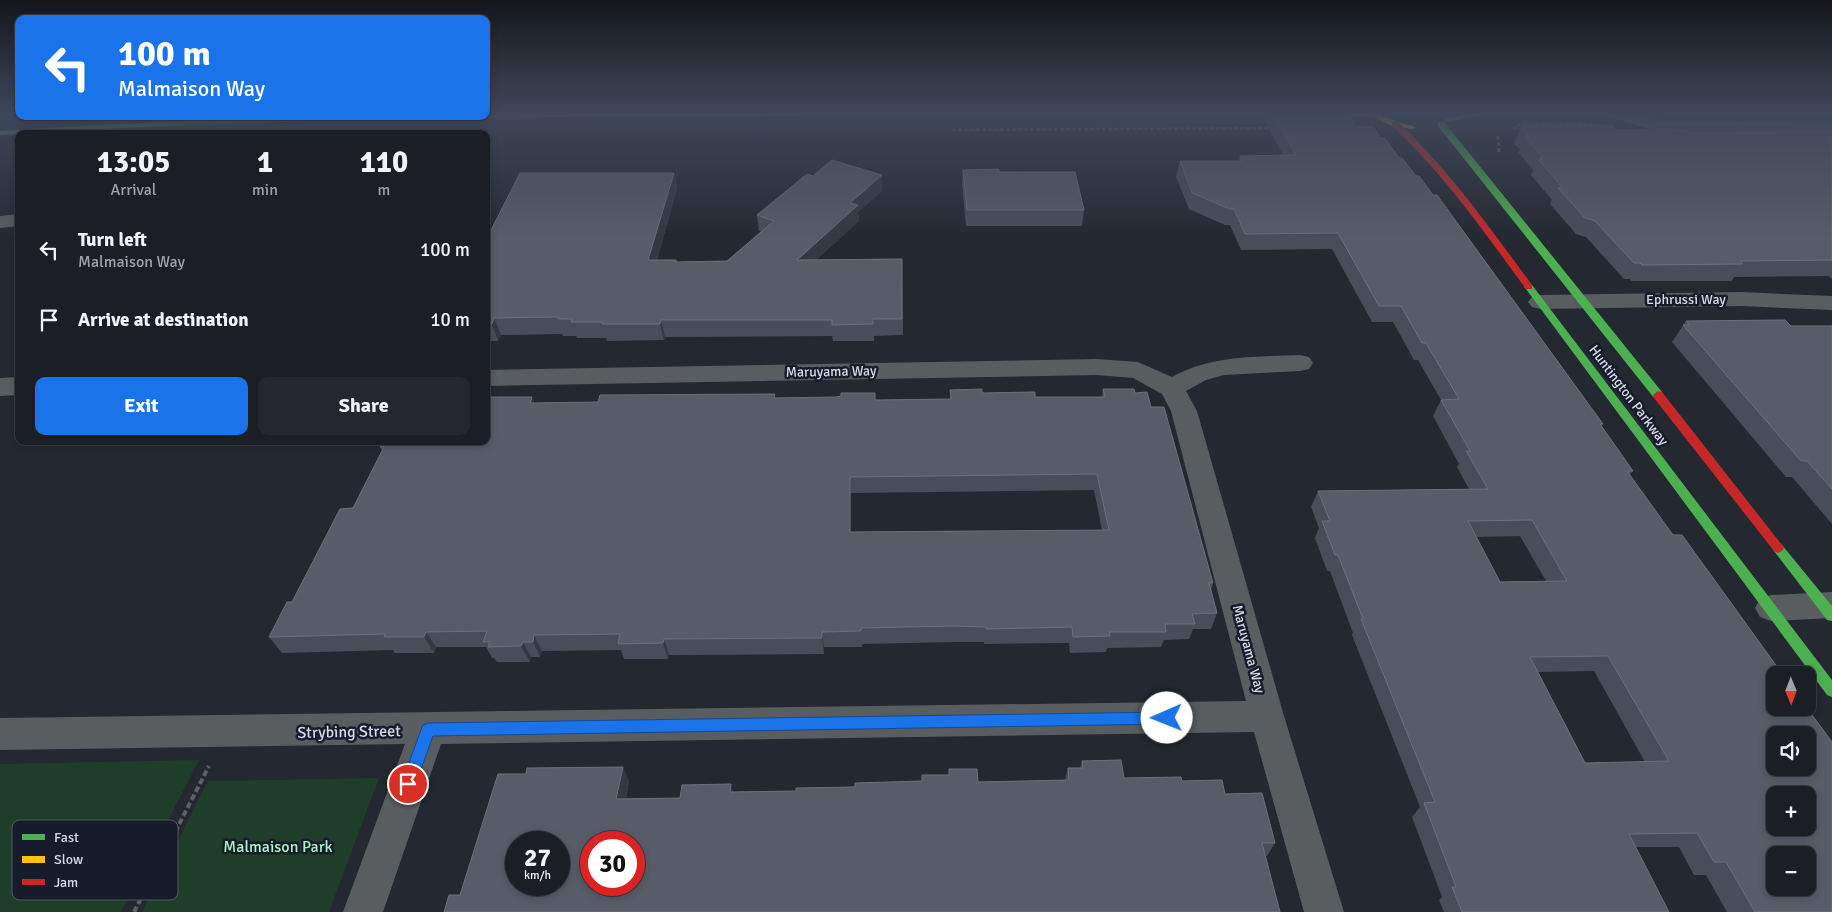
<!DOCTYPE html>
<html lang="en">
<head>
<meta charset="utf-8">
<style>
	body { margin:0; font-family:Signika,sans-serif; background:#24272d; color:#f1f3f6; height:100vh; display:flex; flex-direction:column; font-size:19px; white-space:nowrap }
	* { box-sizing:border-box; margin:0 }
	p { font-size:16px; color:#a0a2a7 }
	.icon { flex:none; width:28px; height:28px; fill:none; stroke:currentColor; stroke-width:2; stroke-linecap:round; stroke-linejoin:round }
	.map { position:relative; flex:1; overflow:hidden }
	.details { position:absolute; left:15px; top:130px; width:475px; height:315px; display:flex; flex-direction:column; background:#1b1e25; border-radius:10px; box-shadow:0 2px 8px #0003,0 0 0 1px #393c42 }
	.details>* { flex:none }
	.banner { position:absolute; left:15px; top:15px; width:475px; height:105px; border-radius:10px; box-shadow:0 2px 8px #0003,0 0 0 1px #393c42; background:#1a73e8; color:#fff; overflow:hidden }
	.needle { width:32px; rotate:179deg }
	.fabs { position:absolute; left:1766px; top:666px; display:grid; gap:10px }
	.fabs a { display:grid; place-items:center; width:50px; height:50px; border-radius:10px; background:#1b1e25; box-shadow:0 2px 8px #0003,0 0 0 1px #393c42; font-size:25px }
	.speed { position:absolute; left:505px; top:831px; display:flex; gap:10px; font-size:25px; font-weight:700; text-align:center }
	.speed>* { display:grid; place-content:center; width:65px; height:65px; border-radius:50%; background:#1b1e25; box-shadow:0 2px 8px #0003,0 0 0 1px #393c42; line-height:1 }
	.speed small { font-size:12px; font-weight:400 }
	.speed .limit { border:8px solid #d22; background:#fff; color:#111 }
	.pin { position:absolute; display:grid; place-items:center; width:42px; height:42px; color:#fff; margin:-21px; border:2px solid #fff; border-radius:50%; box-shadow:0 1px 5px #0007 }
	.me { position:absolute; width:55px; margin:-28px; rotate:269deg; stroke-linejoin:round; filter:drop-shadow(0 0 4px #0008) }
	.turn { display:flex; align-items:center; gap:18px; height:105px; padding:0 20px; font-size:22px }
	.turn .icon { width:65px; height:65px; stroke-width:2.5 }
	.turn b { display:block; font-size:35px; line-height:42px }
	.eta { display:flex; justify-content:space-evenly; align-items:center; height:85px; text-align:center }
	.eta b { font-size:30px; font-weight:700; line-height:35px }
	.button { display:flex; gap:10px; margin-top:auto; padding:10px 20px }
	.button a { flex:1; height:58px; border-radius:10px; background:#1a73e8; color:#fff; font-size:20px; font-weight:700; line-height:58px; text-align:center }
	.button a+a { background:#24272d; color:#f1f3f6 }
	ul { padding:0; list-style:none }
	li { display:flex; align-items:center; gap:15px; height:70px; padding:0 20px }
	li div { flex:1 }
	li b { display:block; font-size:19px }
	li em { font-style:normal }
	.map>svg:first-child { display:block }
	.green { fill:#1f3e29 }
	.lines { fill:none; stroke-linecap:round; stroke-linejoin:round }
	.path-far1 { stroke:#5d6064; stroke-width:2.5; stroke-dasharray:4 2; stroke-linecap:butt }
	.path { stroke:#5d6064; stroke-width:4; stroke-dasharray:6 3; stroke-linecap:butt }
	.street { fill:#595d5f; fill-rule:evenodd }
	.fast { fill:#4caf50; fill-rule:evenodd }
	.slow { fill:#ffc107; fill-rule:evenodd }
	.jam { fill:#c62828; fill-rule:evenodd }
	.wall { fill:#494d59; fill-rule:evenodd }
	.shaded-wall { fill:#343842 }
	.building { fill:#585c68; stroke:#6c707c; fill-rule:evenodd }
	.route { fill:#1a73e8; stroke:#114b97 }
	.labels { text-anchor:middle; stroke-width:5; stroke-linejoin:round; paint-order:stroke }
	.street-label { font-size:14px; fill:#d6dbe6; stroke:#161c2c }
	.near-street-label { font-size:16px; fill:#d6dbe6; stroke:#161c2c }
	.near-park-label { font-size:16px; fill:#adf5be; stroke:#161c2c }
	.key { fill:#161c2c; stroke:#505564; stroke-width:1 }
	.key-label { font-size:14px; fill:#d6dbe6 }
</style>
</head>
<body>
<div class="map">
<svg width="1832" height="912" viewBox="0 0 1832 912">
	<rect width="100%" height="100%" fill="#242831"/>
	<path class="green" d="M199,760L121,912H0V764Z
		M379,778L329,912H142L208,781Z"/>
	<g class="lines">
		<path class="path-far1" d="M1513,129L1523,123L1593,124
			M952,130L1271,128
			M1498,136L1499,152"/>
		<path class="path" d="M134,912L209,766"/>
		<path class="street" d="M1608,113H1636L1664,122L1832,120V132L1663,134L1611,117Z
			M19,214V226L0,228V216Z
			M1741,292L1832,296V310L1741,306L1540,309L1532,307L1528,302L1532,297L1540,295Z
			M1300,355L1309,357L1313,363L1309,369L1300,371L1224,375L1206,380L1186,391L1197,411L1284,716L1344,912H1304L1254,732L441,744L383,912H343L405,744L0,750V718L1246,701L1171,411L1162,394L1133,378L1097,375L486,386V370L1097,359L1138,362L1172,377C1211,355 1256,357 1300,355Z
			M19,377V395L0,396V378Z
			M1832,592V618L1771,621L1760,617L1755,608L1760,599L1771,595Z"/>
		<path class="fast" d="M623,113H935L931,115L626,116H623Z
			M1475,113H1493L1447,122L1443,120L1447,118Z
			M319,116H335L337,118L333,120L116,128L0,135V131L116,124Z
			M1438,122H1444L1662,392L1663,395L1662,398H1654L1438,126Z
			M1529,284L1532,285L1832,680V697L1827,695L1526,289L1524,287Z
			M1778,543L1782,545L1832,606V621L1827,620L1774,551L1772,548L1774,545Z"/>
		<path class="slow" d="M527,113L630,114L626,116L333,120L329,118L331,116H486V114Z
			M1342,113H1377L1397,122L1416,127L1412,129L1392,126L1374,117L1346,115Z"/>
		<path class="jam" d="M1392,122H1398C1450,171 1490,228 1532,285V289H1526C1484,232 1444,174 1392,126Z
			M1658,391L1662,392L1782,545L1784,548L1782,551L1778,553L1774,551L1654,398L1653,395Z"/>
	</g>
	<path class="wall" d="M1261,113H1348L1356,126L1381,138L1433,195L1603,424L1601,426L1633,471L1630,474L1832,912H1727L1706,875H1694L1679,847H1635L1669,912H1444L1439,900L1442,897L1412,817L1420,807L1352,635L1353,633L1330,571H1327L1315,538L1319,528L1311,507L1318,491L1469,489L1457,467L1459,464L1433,416L1441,400L1418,360H1414L1393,322H1372L1332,249L1241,250L1230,225H1225L1189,209L1176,177L1180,161H1239L1240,156L1283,155ZM1520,536L1546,581L1500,582L1476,537ZM1594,671L1645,762L1585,763L1538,672Z
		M1522,125L1689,133L1832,132V279L1828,276L1734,277L1732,281H1631L1630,279H1624L1586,237L1576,234L1550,204L1552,200L1531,175L1533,170L1518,152L1520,150L1514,143L1515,141Z
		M963,170L999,172L1084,210L1082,226H966L962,185Z
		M674,173L677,188L657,260L677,262L727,261L762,232L759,231L757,215L813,176L882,191L858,212L859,221L816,260L902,259L903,335L874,336V341H833L832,336L665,337L664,340L607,341L606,338H577L576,336H563L562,334L501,335L498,341H486V240Z
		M1686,321L1791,326H1832V524L1792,477H1786L1672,342Z
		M1103,389L1135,393L1151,407L1213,583L1211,590L1217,613L1211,629H1193L1189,639L1164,640L1161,647L1107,648L1106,652L1070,653L1069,643L984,644V642H955L862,644V647H824V654L669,655L668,659H624L621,650L542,651L540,657H531L530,662H497L494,658H492L486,647H436L434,653H395L393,650L282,653L269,637L353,508L382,451L380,447L535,403L598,402L775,394V398L876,400L950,399V390L1035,397H1102ZM1094,490L1102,530L851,532V493Z
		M1082,761L1124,778L1182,781L1225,794L1275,843L1267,856L460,895L526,774L629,781L626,799L680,798L733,792L796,791L922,781L949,775V769L978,782L1065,780L1068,768H1080Z"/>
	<path class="shaded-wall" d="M674,173L677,188L652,276L648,260Z
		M882,175V191L858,212L859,221L798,276L797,260L850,203Z
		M494,318L501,335L498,341L492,324Z
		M661,320L665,337L664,340L660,324Z
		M532,397L539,413L530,403Z
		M850,477L851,493V548L850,532Z
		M426,632L436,647L434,653L424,637Z
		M822,632L824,647V654L822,638Z
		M534,635L542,651L540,657L533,642Z
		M664,639L669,655L668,659L663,643Z
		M523,642L531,657L530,662L521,646Z
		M623,767L629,781L623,813L616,799Z
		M731,784L735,798L730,792Z"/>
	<path class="building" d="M1273,113H1348L1356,126L1373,127L1381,138H1385L1399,158H1402L1416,176H1419L1433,195H1437L1603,424H1600L1633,471H1627L1673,535H1682L1783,675H1775V708H1807L1832,742V912H1755L1726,862H1714L1697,833L1629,834L1669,912H1462L1452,887H1456L1424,803L1435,802L1361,619H1363L1338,555H1335L1322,521H1330L1318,491L1488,489L1466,451H1470L1441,400L1459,399L1426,343H1422L1401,306H1379L1338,233L1245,234L1234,209H1230L1192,193L1180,161H1242L1240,156L1296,155ZM1532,520L1567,581L1500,582L1468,521ZM1608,656L1669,761L1585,763L1530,657ZM1775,735H1808V768H1775ZM1775,795H1808V828H1775ZM1775,855H1808V888H1775Z
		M1522,125H1611L1616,130H1668L1686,131L1689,133L1832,132V260L1740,261L1743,264L1642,265L1640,263H1634L1595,221L1585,218L1558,188H1563L1539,160L1542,159L1540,157H1543L1525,137H1529L1521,128H1524Z
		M832,160L882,175L850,203L858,205L797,260L902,259V319H873V324L832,325V320H661L660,324H602L603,322H571L572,319H558L559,317L494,318L492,324H486V240L520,173H674L648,260H676V262L727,261L774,221L757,215L807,174L813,176Z
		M999,169V172H1075L1084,210H967L963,170Z
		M1785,320L1791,326H1832V489L1807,461H1801L1683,325H1690L1686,321Z
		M982,389V393L1035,392V397H1105L1103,389H1134L1135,393L1147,392L1151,407H1164L1213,583H1209L1217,613L1192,614L1195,624H1165L1166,632H1109L1110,636L1073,637L1072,627L986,629V627L955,626L861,628V631L822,632V638L664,639L663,643L618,644L620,634L534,635L533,642H523L521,646L488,647L490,642H483L487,631L426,632L424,637H384L385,634L269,637L287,602H292L340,509L353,508L384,447H380L383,441H486V397H532L530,403L598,402L600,395L775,394L774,398L836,397L841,396V393H875V400L951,399L950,390ZM1097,474L1109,530L850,532V477Z
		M1121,760L1124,778L1181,777L1182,781L1222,780L1225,794L1262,793L1275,843H1262L1280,912H444L449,895H460L498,774H526L527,768L623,767L616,799L680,798L682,785L731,784L730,792L796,791V788L855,787V783L922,781V775H949V769H977L978,782L1069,780L1068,768H1083L1082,761ZM516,842H559V885H516ZM591,842H634V885H591Z"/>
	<linearGradient id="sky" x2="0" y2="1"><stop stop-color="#14161b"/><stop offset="0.47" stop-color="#3f485a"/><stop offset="1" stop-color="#3f485a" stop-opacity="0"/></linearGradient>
	<rect width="1832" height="241" fill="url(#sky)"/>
	<path class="route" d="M1167,712L1172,713L1174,718L1172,723L1167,724L433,736L414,789L408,791L403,789L401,784L421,730L423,725L428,723Z"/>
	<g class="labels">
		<g class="street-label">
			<text x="1686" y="304">Ephrussi Way</text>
			<text transform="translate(831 371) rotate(-1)" y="5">Maruyama Way</text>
			<text transform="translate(1629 395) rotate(53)" y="5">Huntington Parkway</text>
			<text transform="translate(1249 649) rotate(75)" y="5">Maruyama Way</text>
		</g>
		<g class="near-street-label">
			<text transform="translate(349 731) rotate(-1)" y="6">Strybing Street</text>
		</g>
		<g class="near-park-label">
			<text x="278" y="852">Malmaison Park</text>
		</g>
	</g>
	<rect x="12" y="820" width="166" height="80" rx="8" class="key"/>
	<rect x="22" y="834" width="23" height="6" fill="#4caf50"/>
	<rect x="22" y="856" width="23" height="7" fill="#ffc107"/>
	<rect x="22" y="879" width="23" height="6" fill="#c62828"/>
	<g class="key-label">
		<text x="54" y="842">Fast</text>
		<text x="54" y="864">Slow</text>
		<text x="54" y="887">Jam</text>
	</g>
</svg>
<div class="fabs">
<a><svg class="needle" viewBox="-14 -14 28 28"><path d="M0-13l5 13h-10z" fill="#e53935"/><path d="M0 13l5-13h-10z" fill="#a0a2a7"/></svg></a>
<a><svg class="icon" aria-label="sound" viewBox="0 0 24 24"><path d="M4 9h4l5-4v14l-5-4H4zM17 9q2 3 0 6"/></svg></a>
<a>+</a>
<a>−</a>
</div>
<div class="speed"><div>27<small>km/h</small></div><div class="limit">30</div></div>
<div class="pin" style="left:408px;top:784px;background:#d93025"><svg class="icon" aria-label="arrive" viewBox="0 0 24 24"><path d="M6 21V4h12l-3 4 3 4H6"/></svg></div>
<svg class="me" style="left:1167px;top:718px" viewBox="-20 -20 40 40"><circle r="19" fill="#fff"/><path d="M0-13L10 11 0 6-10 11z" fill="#1a73e8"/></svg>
<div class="banner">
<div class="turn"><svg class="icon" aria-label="left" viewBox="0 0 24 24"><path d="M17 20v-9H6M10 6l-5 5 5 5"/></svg><div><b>100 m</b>Malmaison Way</div></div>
</div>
<section class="details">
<div class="eta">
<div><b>13:05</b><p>Arrival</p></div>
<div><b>1</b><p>min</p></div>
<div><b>110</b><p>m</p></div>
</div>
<ul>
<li><svg class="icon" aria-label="left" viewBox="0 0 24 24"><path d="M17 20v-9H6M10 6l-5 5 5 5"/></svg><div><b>Turn left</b><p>Malmaison Way</p></div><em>100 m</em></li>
<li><svg class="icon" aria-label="arrive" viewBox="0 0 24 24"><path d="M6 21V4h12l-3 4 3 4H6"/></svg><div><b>Arrive at destination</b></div><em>10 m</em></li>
</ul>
<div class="button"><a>Exit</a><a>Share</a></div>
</section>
</div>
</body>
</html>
